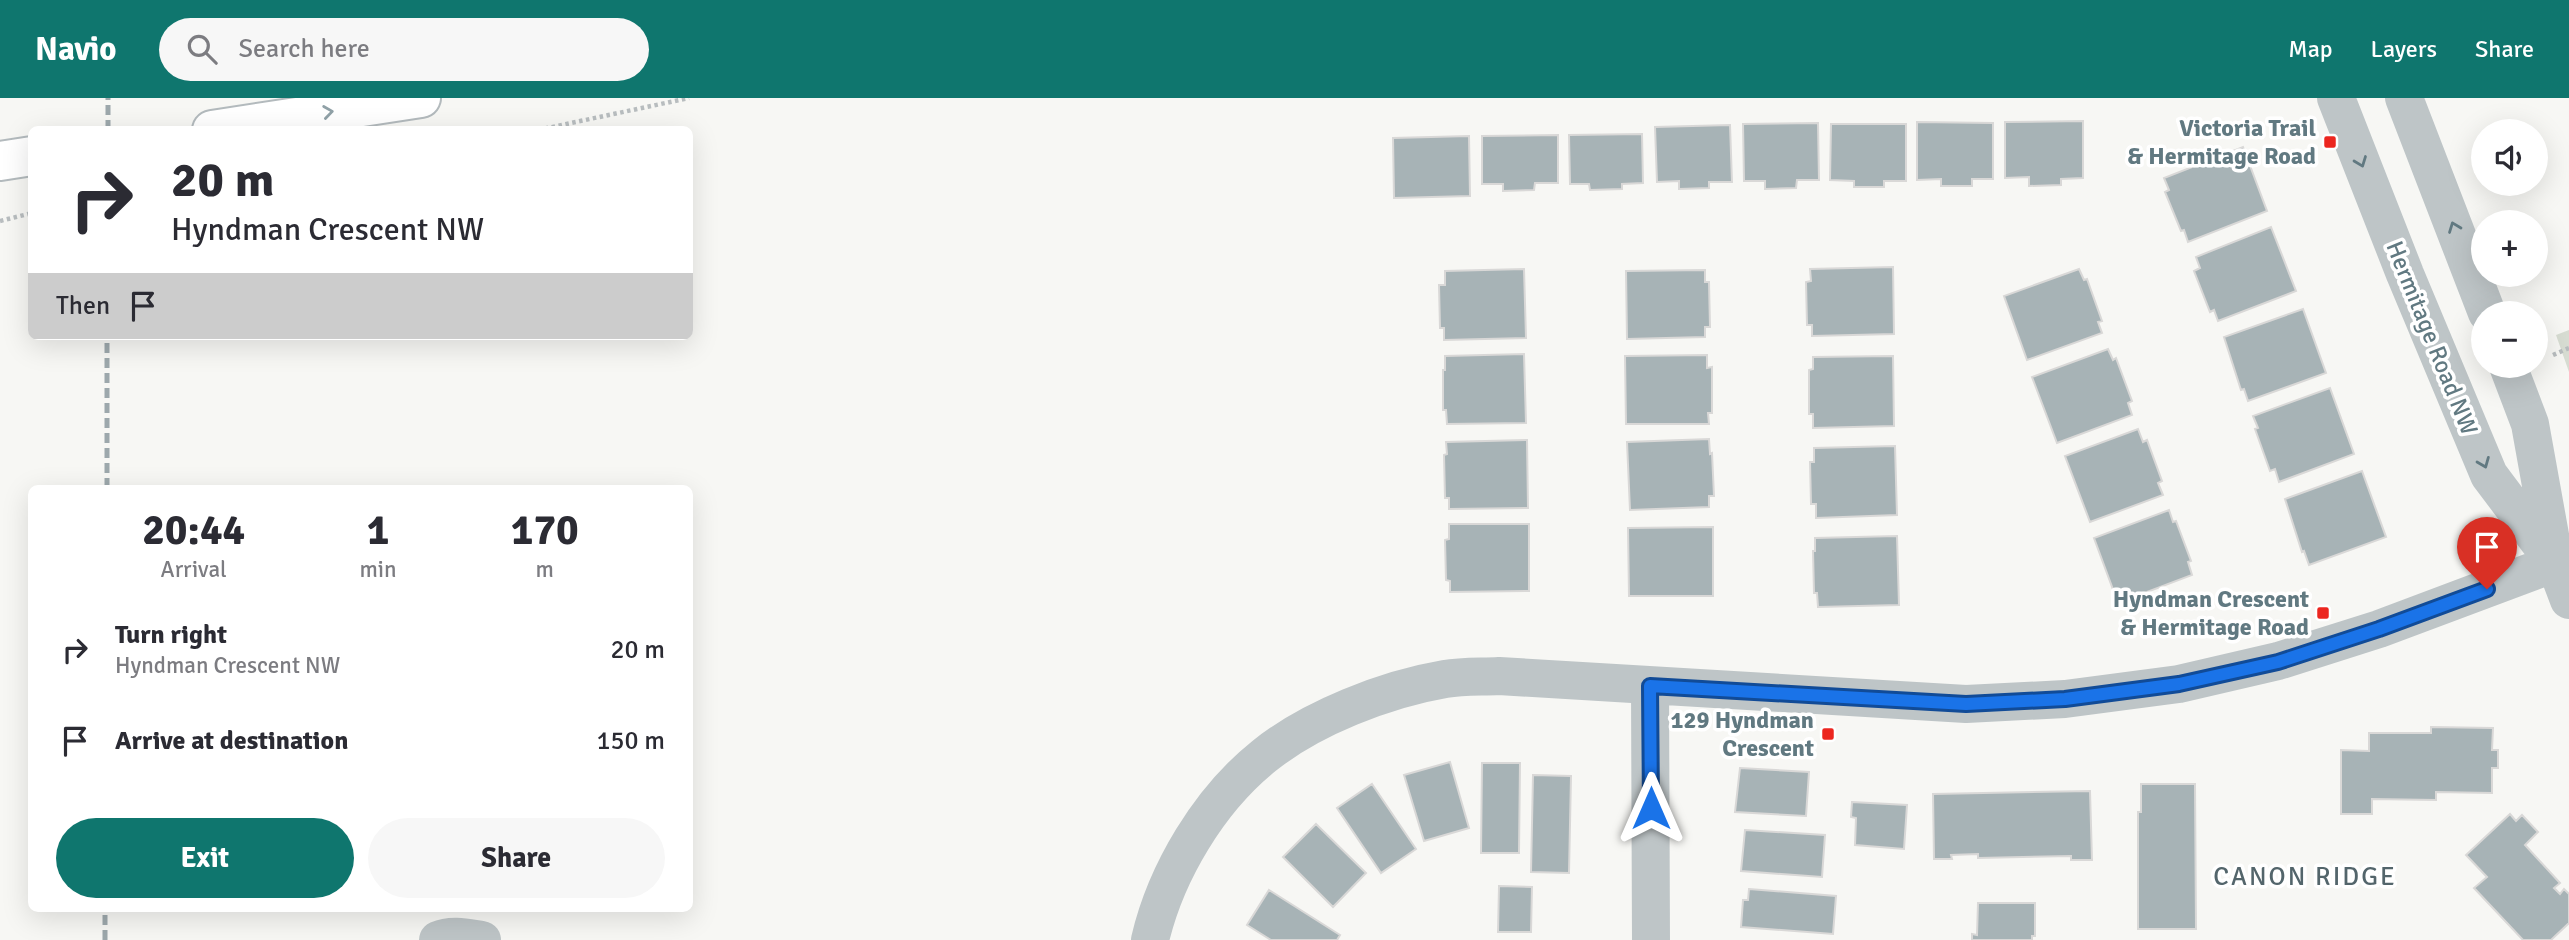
<!DOCTYPE html>
<html lang="en">
<head>
<meta charset="utf-8">
<style>
	body { margin:0; font-family:Signika,sans-serif; background:#f7f7f7; color:#2b2b33; height:100vh; display:flex; flex-direction:column; font-size:26px; white-space:nowrap }
	* { box-sizing:border-box; margin:0 }
	p { font-size:23px; color:#7c7c81 }
	.icon { flex:none; width:38px; height:38px; fill:none; stroke:currentColor; stroke-width:2; stroke-linecap:round; stroke-linejoin:round }
	.map { position:relative; flex:1; overflow:hidden }
	.sheet { position:absolute; left:28px; top:387px; width:665px; height:427px; display:flex; flex-direction:column; background:#fff; border-radius:10px; box-shadow:0 7px 28px #0002 }
	.sheet>* { flex:none }
	.top-card { position:absolute; left:28px; top:28px; width:665px; height:214px; border-radius:10px; box-shadow:0 7px 28px #0002; background:#fff; color:#2b2b33; overflow:hidden }
	.tools { position:absolute; left:2471px; top:21px; display:grid; gap:14px }
	.tools a { display:grid; place-items:center; width:77px; height:77px; border-radius:50%; background:#fff; box-shadow:0 7px 28px #0002; font-size:35px }
	.pin { position:absolute; display:grid; place-items:center; width:60px; height:60px; color:#fff; margin:-72px -30px; border-radius:50% 50% 50% 0; rotate:-45deg; box-shadow:0 0 7px #0007 }
	.pin .icon { rotate:45deg }
	.me { position:absolute; width:77px; margin:-38px; rotate:0deg; stroke-linejoin:round; filter:drop-shadow(0 0 5px #0008) }
	.turn { display:flex; align-items:center; gap:24px; height:147px; padding:0 28px; font-size:32px }
	.turn .icon { width:91px; height:91px; stroke-width:2.5 }
	.turn b { display:block; font-size:49px; line-height:60px }
	.then { display:flex; align-items:center; height:66px; padding:0 28px; background:#0003; gap:14px; font-size:26px }
	.eta { display:flex; justify-content:space-evenly; align-items:center; height:119px; text-align:center }
	.eta b { font-size:42px; font-weight:800; line-height:49px }
	.button { display:flex; gap:14px; margin-top:auto; padding:14px 28px }
	.button a { flex:1; height:80px; border-radius:42px; background:#0f766e; color:#fff; font-size:28px; font-weight:800; line-height:80px; text-align:center }
	.button a+a { background:#f7f7f7; color:#2b2b33 }
	ul { padding:0; list-style:none }
	li { display:flex; align-items:center; gap:21px; height:91px; padding:0 28px }
	li div { flex:1 }
	li b { display:block; font-size:26px }
	li em { font-style:normal }
	header { display:flex; align-items:center; gap:42px; box-sizing:border-box; height:98px; padding:0 35px; background:#0f766e; color:#fff }
	header strong { font-size:33px }
	nav { display:flex; gap:38px; margin-inline-start:auto; font-size:24px }
	.search { width:490px; height:63px; background:#f7f7f7; display:flex; align-items:center; gap:18px; box-sizing:border-box; padding:0 24px; border-radius:38px; color:#7c7c81; font-size:26px }
	.map>svg:first-child { display:block }
	.green { fill:#d8ddd3 }
	.building { fill:#a7b3b6; stroke:#d9d8d7; stroke-width:2 }
	.lines { fill:none; stroke-linecap:round; stroke-linejoin:round }
	.major-casing { stroke:#b3babd; stroke-width:42 }
	.path { stroke:#b8bdbf; stroke-width:4.5; stroke-dasharray:3.5 3.5; stroke-linecap:butt }
	.minor { stroke:#bec5c7; stroke-width:38 }
	.major { stroke:#fff; stroke-width:38 }
	.rail { stroke:#9da8ac; stroke-width:5; stroke-dasharray:10 5; stroke-linecap:butt }
	.oneway { stroke:#90a1a7 }
	.oneway2 { stroke:#617981 }
	.route-casing { stroke:#114b97; stroke-width:18 }
	.route { stroke:#1a73e8; stroke-width:12 }
	.poi-dot { fill:#ec261f; stroke:#fff; stroke-width:2.5 }
	.labels { text-anchor:middle; stroke-width:7; stroke-linejoin:round; paint-order:stroke }
	.poi-label { font-size:24px; font-weight:bold; fill:#617981; stroke:#fff; text-anchor:end }
	.street-label { font-size:24px; fill:#617981; stroke:#fff }
	.neighbourhood-label { font-size:26px; letter-spacing:2px; fill:#53656b; stroke:#fff }
</style>
</head>
<body>
<header>
<strong>Navio</strong>
<div class="search"><svg class="icon" aria-label="search" viewBox="0 0 24 24"><circle cx="10" cy="10" r="6"/><path d="M15 15l6 6"/></svg>Search here</div>
<nav><a>Map</a><a>Layers</a><a>Share</a></nav>
</header>
<div class="map">
<svg width="2569" height="842" viewBox="0 0 2569 842">
	<rect width="100%" height="100%" fill="#f7f7f4"/>
	<path class="green" d="M2569,232V274L2556,237Z"/>
	<path class="building" d="M2083,23V80L2061,81V87L2029,88V79L2005,80V24Z
		M1917,24L1993,25V81H1972V88H1941V81L1917,82Z
		M1818,25L1819,82H1797L1796,90L1765,91V83H1744L1743,26Z
		M1831,26H1906V83H1884V89H1854V83L1830,82Z
		M1730,27L1732,84H1709V90L1679,91V83L1657,84L1655,29Z
		M1642,36L1643,85L1622,86V91L1590,92L1589,86H1570L1569,37Z
		M1558,37V85H1535L1534,92L1503,93V86H1482V38Z
		M1469,38L1470,98L1394,100L1393,40Z
		M2243,49L2267,113L2188,144L2184,132L2181,133L2165,94L2169,92L2164,80Z
		M2271,129L2296,193L2218,223L2214,212L2210,214L2194,173L2200,170L2196,159Z
		M1893,169L1894,236L1812,238V227H1807L1806,184L1811,183L1810,171Z
		M1524,171L1526,240L1444,242V230H1440L1439,187H1445V173Z
		M2079,171L2084,182L2087,181L2102,223L2098,224L2102,235L2027,262L2004,198Z
		M1705,172V184H1709L1710,229H1705V239L1627,241L1626,173Z
		M2303,211L2326,275L2248,303L2244,291L2241,292L2224,239Z
		M2108,251L2113,262L2116,260L2132,303L2128,305L2132,317L2057,345L2032,279Z
		M1524,256L1526,325L1447,326L1446,312H1443V272H1445V258Z
		M1707,257V270L1712,269V315H1708L1709,326H1626L1625,258Z
		M1893,258L1894,328L1813,330V316H1809V272L1813,271V259Z
		M2330,290L2354,356L2279,384L2275,371L2270,373L2255,331L2258,330L2253,318Z
		M2138,331L2143,344L2147,342L2162,383L2158,385L2163,397L2090,424L2065,358Z
		M1709,341L1710,356L1712,355L1714,398H1709V409L1630,412L1627,344Z
		M1527,342L1528,410L1449,411V400H1445L1444,357L1447,356L1446,344Z
		M1895,348L1897,417L1816,420V406H1811L1810,364H1814V350Z
		M2362,373L2386,439L2309,467L2304,453L2302,454L2285,401Z
		M2169,412L2173,424L2176,423L2191,463L2188,464L2192,477L2118,505L2094,440Z
		M1449,426H1529V493L1450,494V483L1446,482L1445,442L1449,441Z
		M1713,429V498H1629L1628,430Z
		M1897,438L1899,507L1818,509L1817,495H1814L1813,453H1815V440Z
		M2431,629L2493,630L2492,652H2498V670H2492V695L2436,694V702L2372,701V716H2341V652L2369,653V635H2431Z
		M1450,664L1469,730L1424,743L1404,677Z
		M1482,665H1520L1519,755H1481Z
		M1740,670L1809,674L1806,718L1735,714Z
		M1533,677L1571,678L1569,775L1531,774Z
		M1372,686L1416,751L1381,775L1337,710Z
		M2141,686H2195L2196,831H2138V714H2141Z
		M2090,693L2092,762H2071V758L1978,760V756L1951,757L1952,761H1934L1933,696Z
		M1852,704L1907,707L1904,751L1855,747L1856,720L1851,719Z
		M2510,716L2516,723L2522,717L2538,734L2525,747L2560,785L2554,790L2560,796L2564,791L2569,796V825L2551,842H2523L2474,790L2487,779L2466,757Z
		M1316,726L1366,775L1333,809L1283,759Z
		M1745,732L1825,737L1822,779L1741,773Z
		M1499,788L1532,789L1531,834H1498Z
		M1749,791L1836,798L1833,836L1741,829L1743,802H1748Z
		M1269,792L1340,837L1337,842H1271L1247,827Z
		M1978,805H2035V838H2032V842H1972V836L1977,837Z"/>
	<g class="lines">
		<g class="major-casing">
			<path id="major" d="M212,32L421,0
				M0,63L32,58"/>
		</g>
		<path class="path" d="M538,32L689,0
			M0,123L32,115
			M2553,257L2569,250"/>
		<path class="minor" d="M2336,0L2405,176L2489,377L2555,465
			M2404,0L2487,215
			M2508,268L2530,326L2555,465L2569,502
			M1650,588L1651,842
			M438,842C452,836 468,840 482,842
			M1150,842C1166,774 1209,702 1264,658C1311,620 1386,591 1445,581C1463,578 1481,579 1499,578L1966,606L2065,601L2179,586L2278,563L2379,531L2555,465"/>
		<use href="#major" class="major"/>
		<path class="rail" d="M108,32V0
			M107,390V238
			M105,842V810"/>
	</g>
	<defs><path id="oneway-chevron" d="M-2-3.5L2.5 0L-2 3.5" fill="none" stroke-width="1.6" stroke-linecap="round" stroke-linejoin="round" transform="scale(1.75)"/></defs>
	<use class="oneway" href="#oneway-chevron" transform="translate(328 14) rotate(-8)"/>
	<g class="oneway2">
		<use href="#oneway-chevron" transform="translate(2361 64) rotate(69)"/>
		<use href="#oneway-chevron" transform="translate(2454 129) rotate(-111)"/>
		<use href="#oneway-chevron" transform="translate(2484 365) rotate(68)"/>
	</g>
	<g class="lines">
		<g class="route-casing">
			<path id="route" d="M1651,710L1650,588L1966,606L2065,601L2179,586L2278,564L2379,531L2487,491"/>
		</g>
		<use href="#route" class="route"/>
	</g>
	<g class="poi-dot">
		<rect x="2323" y="37" width="14" height="14" rx="3.5"/>
		<rect x="2316" y="508" width="14" height="14" rx="3.5"/>
		<rect x="1821" y="629" width="14" height="14" rx="3.5"/>
	</g>
	<g class="labels">
		<g class="poi-label">
			<text x="2316" y="38">Victoria Trail<tspan x="2316" dy="28">&amp; Hermitage Road</tspan></text>
			<text x="2309" y="509">Hyndman Crescent<tspan x="2309" dy="28">&amp; Hermitage Road</tspan></text>
			<text x="1814" y="630">129 Hyndman<tspan x="1814" dy="28">Crescent</tspan></text>
		</g>
		<g class="street-label">
			<text transform="translate(2432 240) rotate(68)" y="8">Hermitage Road NW</text>
		</g>
		<g class="neighbourhood-label">
			<text x="2305" y="787">CANON RIDGE</text>
		</g>
	</g>
</svg>
<div class="tools">
<a><svg class="icon" aria-label="sound" viewBox="0 0 24 24"><path d="M4 9h4l5-4v14l-5-4H4zM17 9q2 3 0 6"/></svg></a>
<a>+</a>
<a>−</a>
</div>
<div class="pin" style="left:2487px;top:491px;background:#d93025"><svg class="icon" aria-label="arrive" viewBox="0 0 24 24"><path d="M6 21V4h12l-3 4 3 4H6"/></svg></div>
<svg class="me" style="left:1651px;top:710px" viewBox="-20 -20 40 40"><path d="M0-17L14 15 0 8-14 15z" fill="#1a73e8" stroke="#fff" stroke-width="4"/></svg>
<div class="top-card">
<div class="turn"><svg class="icon" aria-label="right" viewBox="0 0 24 24"><path d="M7 20v-9h11M14 6l5 5-5 5"/></svg><div><b>20 m</b>Hyndman Crescent NW</div></div>
<div class="then">Then<svg class="icon" aria-label="arrive" viewBox="0 0 24 24"><path d="M6 21V4h12l-3 4 3 4H6"/></svg></div>
</div>
<section class="sheet">
<div class="eta">
<div><b>20:44</b><p>Arrival</p></div>
<div><b>1</b><p>min</p></div>
<div><b>170</b><p>m</p></div>
</div>
<ul>
<li><svg class="icon" aria-label="right" viewBox="0 0 24 24"><path d="M7 20v-9h11M14 6l5 5-5 5"/></svg><div><b>Turn right</b><p>Hyndman Crescent NW</p></div><em>20 m</em></li>
<li><svg class="icon" aria-label="arrive" viewBox="0 0 24 24"><path d="M6 21V4h12l-3 4 3 4H6"/></svg><div><b>Arrive at destination</b></div><em>150 m</em></li>
</ul>
<div class="button"><a>Exit</a><a>Share</a></div>
</section>
</div>
</body>
</html>
